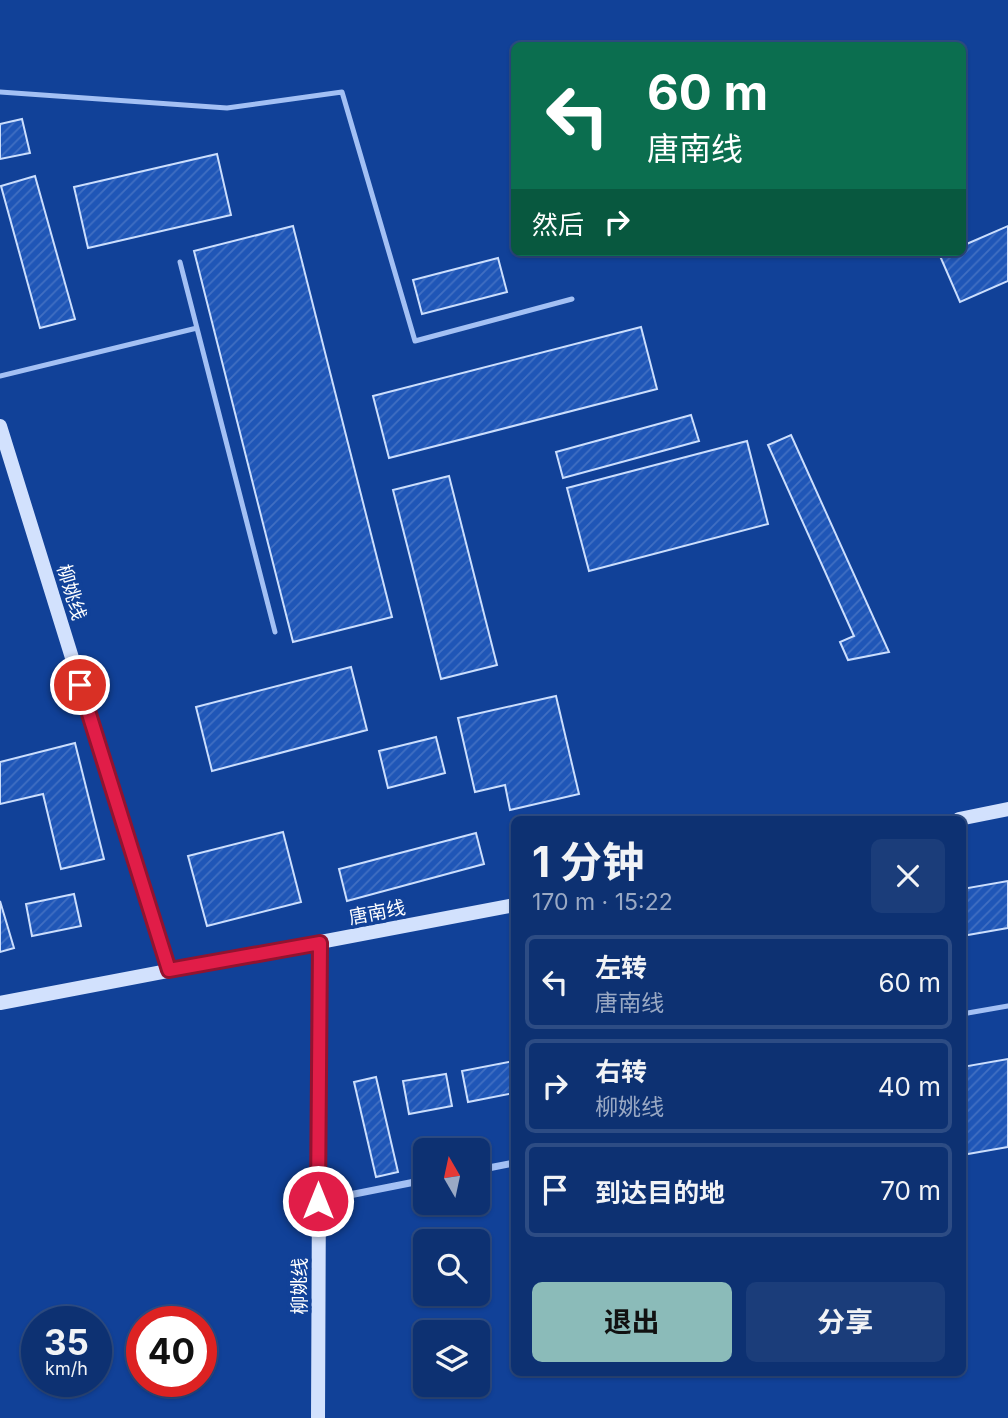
<!DOCTYPE html>
<html lang="zh">
<head>
<meta charset="utf-8">
<style>
	body { margin:0; font-family:Inter,"Noto Sans SC",sans-serif; background:#1b3d7a; color:#f1f3f6; height:100vh; display:flex; flex-direction:column; font-size:26px; white-space:nowrap }
	* { box-sizing:border-box; margin:0 }
	p { font-size:23px; color:#9aa9c4 }
	.icon { flex:none; width:38px; height:38px; fill:none; stroke:currentColor; stroke-width:2; stroke-linecap:round; stroke-linejoin:round }
	.map { position:relative; flex:1; overflow:hidden }
	.drawer { position:absolute; left:511px; top:816px; width:455px; height:560px; display:flex; flex-direction:column; background:#0d3172; border-radius:10px; box-shadow:0 2px 5px #0004,0 0 0 2px #2d4c84 }
	.drawer>* { flex:none }
	.hud { position:absolute; left:511px; top:42px; width:455px; height:214px; border-radius:10px; box-shadow:0 2px 5px #0004,0 0 0 2px #2d4c84; background:#0b6e4f; color:#fff; overflow:hidden }
	.needle { width:46px; rotate:351deg }
	.buttons { position:absolute; left:413px; top:1138px; display:grid; gap:14px }
	.buttons a { display:grid; place-items:center; width:77px; height:77px; border-radius:10px; background:#0d3172; box-shadow:0 2px 5px #0004,0 0 0 2px #2d4c84; font-size:35px }
	.speed { position:absolute; left:21px; top:1306px; display:flex; gap:14px; font-size:35px; font-weight:700; text-align:center }
	.speed>* { display:grid; place-content:center; width:91px; height:91px; border-radius:50%; background:#0d3172; box-shadow:0 2px 5px #0004,0 0 0 2px #2d4c84; line-height:1 }
	.speed small { font-size:18px; font-weight:400 }
	.speed .limit { border:10px solid #d22; background:#fff; color:#111 }
	.pin { position:absolute; display:grid; place-items:center; width:60px; height:60px; color:#fff; margin:-30px; border:4px solid #fff; border-radius:50%; box-shadow:0 2px 7px #0007 }
	.me { position:absolute; width:77px; margin:-38px; rotate:0deg; stroke-linejoin:round; filter:drop-shadow(0 0 5px #0008) }
	.turn { display:flex; align-items:center; gap:24px; height:147px; padding:0 21px; font-size:32px }
	.turn .icon { width:91px; height:91px; stroke-width:2.5 }
	.turn b { display:block; font-size:49px; line-height:60px }
	.then { display:flex; align-items:center; height:66px; padding:0 21px; background:#0003; gap:14px; font-size:26px }
	.round { display:grid; place-items:center; flex:none; width:74px; height:74px; border-radius:10px; background:#1b3d7a }
	.headline { display:flex; align-items:center; justify-content:space-between; height:119px; padding:0 21px }
	h1 { font-size:42px; font-weight:700; line-height:52px }
	.primary-button { display:flex; gap:14px; margin-top:auto; padding:14px 21px }
	.primary-button a { flex:1; height:80px; border-radius:10px; background:#8bbbb9; color:#111; font-size:28px; font-weight:700; line-height:80px; text-align:center }
	.primary-button a+a { background:#1b3d7a; color:#f1f3f6 }
	ul { padding:0; list-style:none }
	li { display:flex; align-items:center; gap:21px; height:94px; margin:0 14px 10px; padding:0 7px; border:4px solid #2d4c84; border-radius:10px }
	li div { flex:1 }
	li b { display:block; font-size:26px }
	li em { font-style:normal }
	.map>svg:first-child { display:block }
	.building { fill:url(#building-hatch); stroke:#cbdefd; stroke-width:2 }
	.lines { fill:none; stroke-linecap:round; stroke-linejoin:round }
	.lane { stroke:#a3c0f4; stroke-width:5 }
	.street { stroke:#a3c0f4; stroke-width:7 }
	.secondary { stroke:#d2e1fd; stroke-width:14 }
	.route-casing { stroke:#92132f; stroke-width:18 }
	.route { stroke:#e11d48; stroke-width:12 }
	.labels { text-anchor:middle; stroke-width:7; stroke-linejoin:round; paint-order:stroke }
	.street-label { font-size:19px; fill:#fff; stroke:#114198 }
</style>
</head>
<body>
<div class="map">
<svg width="1008" height="1418" viewBox="0 0 1008 1418">
	<defs>
		<pattern id="building-hatch" width="6" height="6" patternUnits="userSpaceOnUse" patternTransform="scale(1.75)"><rect width="6" height="6" fill="#1f56b7"/><path d="M-1 1l2-2M0 6l6-6M5 7l2-2" fill="none" stroke="#416fc2"/></pattern>
	</defs>
	<rect width="100%" height="100%" fill="#114198"/>
	<path class="building" d="M22,119L30,153L0,159V124Z
		M217,154L231,215L88,248L74,187Z
		M35,176L75,319L40,328L1,186Z
		M293,226L392,617L293,642L194,251Z
		M1008,226V281L960,302L940,256L962,252V246Z
		M498,258L507,292L422,314L413,280Z
		M641,327L657,389L389,458L373,396Z
		M691,415L699,441L563,478L556,452Z
		M791,435L889,652L848,660L840,642L854,636L768,445Z
		M747,441L768,524L589,571L567,488Z
		M449,476L497,665L441,679L393,490Z
		M351,667L367,730L212,771L196,707Z
		M556,696L579,794L510,810L505,785L475,792L458,718Z
		M436,737L445,773L388,788L379,751Z
		M75,743L104,859L61,869L43,794L0,804V762Z
		M283,832L301,902L207,926L188,856Z
		M476,833L484,864L347,901L339,869Z
		M1008,881V928L962,936V889Z
		M74,894L81,926L32,936L26,904Z
		M0,901L14,948L0,952Z
		M1008,1059V1147L962,1155V1067Z
		M514,1061V1093L468,1102L462,1071Z
		M446,1074L452,1106L409,1114L403,1081Z
		M376,1077L398,1172L376,1177L354,1082Z"/>
	<g class="lines">
		<path class="lane" d="M0,92L227,108L342,92L415,341L572,299
			M180,262L275,632
			M0,376L197,328
			M962,1014L1008,1006"/>
		<path class="street" d="M478,1170L514,1163
			M319,1201L425,1180"/>
		<path class="secondary" d="M0,426L169,970
			M959,819L1008,809
			M0,1003L514,905
			M318,1418L320,943"/>
	</g>
	<g class="lines">
		<g class="route-casing">
			<path id="route" d="M80,685L169,970L320,943L318,1201"/>
		</g>
		<use href="#route" class="route"/>
	</g>
	<g class="labels">
		<g class="street-label">
			<text transform="translate(72 592) rotate(73)" y="7">柳姚线</text>
			<text transform="translate(377 912) rotate(-11)" y="7">唐南线</text>
			<text transform="translate(299 1286) rotate(-90)" y="7">柳姚线</text>
		</g>
	</g>
</svg>
<div class="buttons">
<a><svg class="needle" viewBox="-14 -14 28 28"><path d="M0-13l5 13h-10z" fill="#e53935"/><path d="M0 13l5-13h-10z" fill="#9aa9c4"/></svg></a>
<a><svg class="icon" aria-label="search" viewBox="0 0 24 24"><circle cx="10" cy="10" r="6"/><path d="M15 15l6 6"/></svg></a>
<a><svg class="icon" aria-label="layers" viewBox="0 0 24 24"><path d="M12 4l9 5-9 5-9-5zM3 14l9 5 9-5"/></svg></a>
</div>
<div class="speed"><div>35<small>km/h</small></div><div class="limit">40</div></div>
<div class="pin" style="left:80px;top:685px;background:#d93025"><svg class="icon" aria-label="arrive" viewBox="0 0 24 24"><path d="M6 21V4h12l-3 4 3 4H6"/></svg></div>
<svg class="me" style="left:318px;top:1201px" viewBox="-20 -20 40 40"><circle r="17" fill="#e11d48" stroke="#fff" stroke-width="3"/><path d="M0-11L8 9 0 5-8 9z" fill="#fff"/></svg>
<div class="hud">
<div class="turn"><svg class="icon" aria-label="left" viewBox="0 0 24 24"><path d="M17 20v-9H6M10 6l-5 5 5 5"/></svg><div><b>60 m</b>唐南线</div></div>
<div class="then">然后<svg class="icon" aria-label="right" viewBox="0 0 24 24"><path d="M7 20v-9h11M14 6l5 5-5 5"/></svg></div>
</div>
<section class="drawer">
<div class="headline"><div><h1>1 分钟</h1><p>170 m · 15:22</p></div><a class="round"><svg class="icon" aria-label="close" viewBox="0 0 24 24"><path d="M6 6l12 12M18 6L6 18"/></svg></a></div>
<ul>
<li><svg class="icon" aria-label="left" viewBox="0 0 24 24"><path d="M17 20v-9H6M10 6l-5 5 5 5"/></svg><div><b>左转</b><p>唐南线</p></div><em>60 m</em></li>
<li><svg class="icon" aria-label="right" viewBox="0 0 24 24"><path d="M7 20v-9h11M14 6l5 5-5 5"/></svg><div><b>右转</b><p>柳姚线</p></div><em>40 m</em></li>
<li><svg class="icon" aria-label="arrive" viewBox="0 0 24 24"><path d="M6 21V4h12l-3 4 3 4H6"/></svg><div><b>到达目的地</b></div><em>70 m</em></li>
</ul>
<div class="primary-button"><a>退出</a><a>分享</a></div>
</section>
</div>
</body>
</html>
